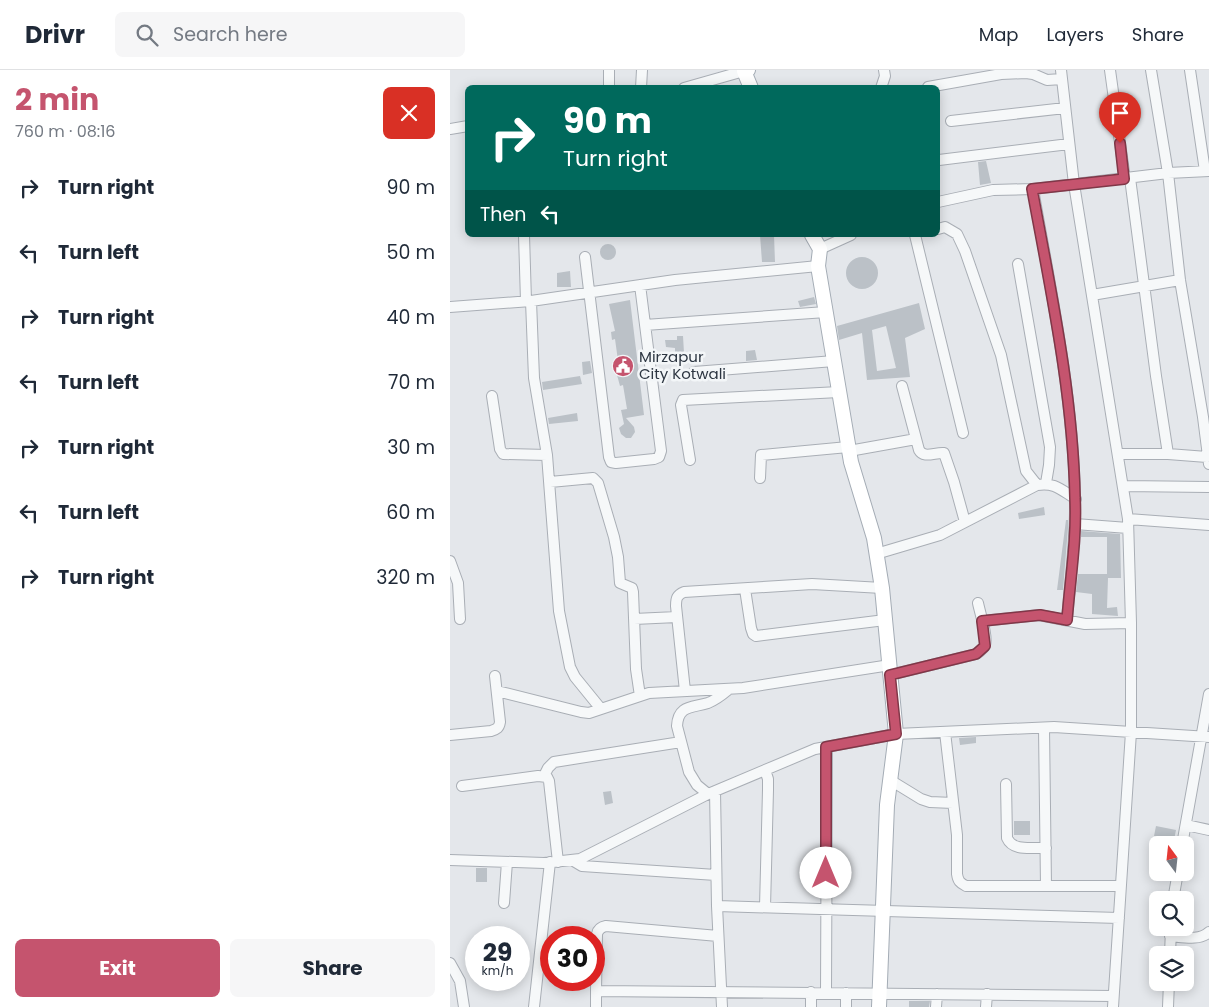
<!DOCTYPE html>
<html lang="en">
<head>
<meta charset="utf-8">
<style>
	body { margin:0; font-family:Poppins,sans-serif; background:#f6f6f7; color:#1f2937; height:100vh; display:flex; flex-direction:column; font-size:19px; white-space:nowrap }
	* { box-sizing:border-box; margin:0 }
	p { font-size:16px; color:#747a83 }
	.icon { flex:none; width:28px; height:28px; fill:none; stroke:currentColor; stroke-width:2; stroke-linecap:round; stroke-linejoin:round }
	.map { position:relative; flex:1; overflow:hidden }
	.drawer { display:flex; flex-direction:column; background:#fff; width:450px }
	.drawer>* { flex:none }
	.guide { position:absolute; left:15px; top:15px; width:475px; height:152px; border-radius:8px; box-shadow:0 2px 12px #0003; background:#00695c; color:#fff; overflow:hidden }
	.needle { width:32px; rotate:345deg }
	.buttons { position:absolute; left:699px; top:766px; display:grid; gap:10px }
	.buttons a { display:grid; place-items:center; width:45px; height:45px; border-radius:8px; background:#fff; box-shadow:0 2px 12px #0003; font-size:25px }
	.speed { position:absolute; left:15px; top:856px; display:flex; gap:10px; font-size:25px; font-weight:700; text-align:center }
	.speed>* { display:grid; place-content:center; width:65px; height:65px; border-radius:50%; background:#fff; box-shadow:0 2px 12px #0003; line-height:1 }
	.speed small { font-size:12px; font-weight:400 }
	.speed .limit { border:8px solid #d22; background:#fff; color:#111 }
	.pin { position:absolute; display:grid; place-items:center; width:42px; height:42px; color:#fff; margin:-51px -21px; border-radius:50% 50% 50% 0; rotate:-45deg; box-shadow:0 0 5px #0007 }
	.pin .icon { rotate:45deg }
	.me { position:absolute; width:55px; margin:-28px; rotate:0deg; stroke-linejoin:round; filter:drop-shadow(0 0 4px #0008) }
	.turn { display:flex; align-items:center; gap:18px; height:105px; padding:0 15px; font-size:22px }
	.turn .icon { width:65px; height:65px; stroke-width:2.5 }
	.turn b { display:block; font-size:35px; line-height:42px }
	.then { display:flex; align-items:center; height:48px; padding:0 15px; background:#0003; gap:10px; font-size:19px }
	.round { display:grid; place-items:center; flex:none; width:52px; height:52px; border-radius:8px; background:#f6f6f7 }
	.head { display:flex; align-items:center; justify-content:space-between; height:85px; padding:0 15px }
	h1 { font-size:30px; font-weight:700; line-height:38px; color:#c5546e }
	.primary-button { display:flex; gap:10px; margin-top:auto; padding:10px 15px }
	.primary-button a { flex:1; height:58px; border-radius:8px; background:#c5546e; color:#fff; font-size:20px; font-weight:700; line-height:58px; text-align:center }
	.primary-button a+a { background:#f6f6f7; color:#1f2937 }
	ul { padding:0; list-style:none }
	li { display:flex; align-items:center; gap:15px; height:65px; padding:0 15px }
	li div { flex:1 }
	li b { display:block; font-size:19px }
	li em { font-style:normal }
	header { display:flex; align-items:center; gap:30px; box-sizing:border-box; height:70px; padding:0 25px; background:#fff; border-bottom:1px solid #e0e1e3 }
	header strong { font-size:24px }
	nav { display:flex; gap:28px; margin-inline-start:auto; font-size:18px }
	.search { width:350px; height:45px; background:#f6f6f7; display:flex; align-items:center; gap:12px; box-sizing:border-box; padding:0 18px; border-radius:8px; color:#747a83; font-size:19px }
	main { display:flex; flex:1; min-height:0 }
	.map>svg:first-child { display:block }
	.building { fill:#bbc1c7; fill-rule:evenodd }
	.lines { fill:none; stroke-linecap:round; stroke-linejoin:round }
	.minor-casing { stroke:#a9aeb5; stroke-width:12 }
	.major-casing { stroke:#a4acb5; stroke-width:16 }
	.minor { stroke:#f6f8f9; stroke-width:10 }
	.major { stroke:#fff; stroke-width:14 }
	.route-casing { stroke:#803748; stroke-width:12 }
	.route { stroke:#c5546e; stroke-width:9 }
	.labels { text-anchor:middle; stroke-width:5; stroke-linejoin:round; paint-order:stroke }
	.poi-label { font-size:15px; fill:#2d3642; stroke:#f3f6f8; text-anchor:start }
</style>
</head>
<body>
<header>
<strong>Drivr</strong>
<div class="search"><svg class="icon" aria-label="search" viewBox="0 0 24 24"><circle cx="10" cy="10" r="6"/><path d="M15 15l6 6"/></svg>Search here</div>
<nav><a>Map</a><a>Layers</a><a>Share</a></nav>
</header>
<main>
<section class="drawer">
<div class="head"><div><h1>2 min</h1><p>760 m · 08:16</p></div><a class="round" style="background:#d93025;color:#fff"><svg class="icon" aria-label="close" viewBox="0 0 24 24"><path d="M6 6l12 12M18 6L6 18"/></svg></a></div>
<ul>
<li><svg class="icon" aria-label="right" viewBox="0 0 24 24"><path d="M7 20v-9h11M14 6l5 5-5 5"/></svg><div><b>Turn right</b></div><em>90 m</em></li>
<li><svg class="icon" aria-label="left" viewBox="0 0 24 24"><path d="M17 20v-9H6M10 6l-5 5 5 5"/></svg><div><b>Turn left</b></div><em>50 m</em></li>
<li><svg class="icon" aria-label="right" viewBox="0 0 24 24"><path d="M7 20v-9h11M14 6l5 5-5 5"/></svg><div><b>Turn right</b></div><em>40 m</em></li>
<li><svg class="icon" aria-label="left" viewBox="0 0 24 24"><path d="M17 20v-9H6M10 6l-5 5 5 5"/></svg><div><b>Turn left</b></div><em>70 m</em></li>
<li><svg class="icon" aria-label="right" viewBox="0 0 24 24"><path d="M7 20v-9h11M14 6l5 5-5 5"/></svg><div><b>Turn right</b></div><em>30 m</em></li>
<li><svg class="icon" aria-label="left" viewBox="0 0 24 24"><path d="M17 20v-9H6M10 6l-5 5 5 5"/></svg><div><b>Turn left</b></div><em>60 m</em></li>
<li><svg class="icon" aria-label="right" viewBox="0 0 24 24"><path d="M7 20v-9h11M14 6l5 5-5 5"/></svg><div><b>Turn right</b></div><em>320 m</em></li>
</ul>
<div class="primary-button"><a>Exit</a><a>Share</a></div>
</section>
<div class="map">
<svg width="759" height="937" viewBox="0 0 759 937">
	<rect width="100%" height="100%" fill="#e4e7eb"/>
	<path class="building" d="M536,91L541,113L530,115L528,92Z
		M310,165H324L325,192H312Z
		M150 182a8 8 0 1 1 16 0a8 8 0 1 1-16 0Z
		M396 203a16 16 0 1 1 32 0a16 16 0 1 1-32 0Z
		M120,201L121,217H107V203Z
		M364,227L366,234L350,237L348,231Z
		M180,230L194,345L176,348L184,357L185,362L181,368H176L171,364L169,358L174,354L171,340L177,339L173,315L170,316L167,305H170L165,269L162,270L161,262L165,261L159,234Z
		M469,233L475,259L455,268L460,307L417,310L412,263L389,270L387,256ZM436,256L446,298L427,301L422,260Z
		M227,266H233L234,283H225V278L216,277L215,270H227Z
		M305,280L307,290L296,291V281Z
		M140,291L142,303L133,305L132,292Z
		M130,306L132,314L93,320L92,312Z
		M127,343L128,351L99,354L98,348Z
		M594,437L595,445L569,449L568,443Z
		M616,450H618V458L613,520H607Z
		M631,461L670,464L671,508H658L657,538L667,537L668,546L642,544V524L626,522L628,504H657V467H631L630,480Z
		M526,667V673L510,675L509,668Z
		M161,721L163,733L155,735L153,722Z
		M564,751H580V765H564Z
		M706,756L726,760L724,770L704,766Z
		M26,798H37V812H26Z
		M459,931H480L479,937H459Z"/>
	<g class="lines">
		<g class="minor-casing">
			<path id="minor" d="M159,0V18
				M611,0L624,114L678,449L681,553V662L663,937
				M660,0L675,109
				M701,0L718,103L730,210L753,347L759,394
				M740,0L755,101
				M478,17L551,4L576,3L583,4L597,10L612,9
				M191,18L192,0
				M234,18L294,1
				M431,18L435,6L434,0
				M501,51L615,38
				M0,59L18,56
				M489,90L619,74
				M680,108L706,306L718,384
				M583,119C601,222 623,324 625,428C626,469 620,510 617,550
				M488,132L543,120L583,119L718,103L759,101
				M488,159L495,157L507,164L515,181L551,285L576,401L587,415
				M74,165L76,231
				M465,165L513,363
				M370,179L401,165
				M135,187L159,387L161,392L166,393L204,389L209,387L211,381L190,215
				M568,194L600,377L599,395L596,413
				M642,225L730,210
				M81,231L84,308L97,385L109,541L120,597L125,607L151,639L199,623L293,618L440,595
				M0,237L81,231L225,210L368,196
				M195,255L376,242
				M244,302L384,291
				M452,316L469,380C474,389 485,382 494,383L504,412L515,452
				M42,326L50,379L53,384L97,385
				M399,381L466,369
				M668,384H718L757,387
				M240,390L231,335L233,330L389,322
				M310,408L311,385L398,377
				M100,412L143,408L148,413L164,467L168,487L170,513L182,518L183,522L186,599L190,626
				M673,416L759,417
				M678,449L759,455
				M625,454L678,458
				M426,484L490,465L587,415C605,412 611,420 626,429
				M0,491L8,513L10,549
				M295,519L301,558L303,564L306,566L435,550
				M184,549L227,547
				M532,551L589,545L635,554L681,553
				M440,605L526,584C529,582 534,579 535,575C538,567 530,543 528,533
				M47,621L131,642L139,643L151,639
				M235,621L226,536C226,528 227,525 234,522L362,514L432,518
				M594,658L596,816
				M495,662L507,765V804C508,811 510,813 516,816H671
				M0,665L41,661C47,659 49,658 50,652L45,606
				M94,706L98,698L104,692L231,672
				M440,710L471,729L480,732L503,733
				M556,714L557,768C563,782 583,777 596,778
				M12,716L88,706L97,707L99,711L108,792
				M265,721L267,836L272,937
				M258,724L247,715L239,702L227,656C228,635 242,638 258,633C266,630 272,625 278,620
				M736,755L759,760
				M732,775L759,624
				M0,790L94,793L130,789L258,724L365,679L446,664L604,657L759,667
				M122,790L132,796L266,805
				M723,830L728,802
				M54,833L57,792
				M267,836L669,848
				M315,837L318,720V709L315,700
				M720,866C733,867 750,871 759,862
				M720,885L721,858
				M0,893L10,911L14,937
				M146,921L147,864C148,859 151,857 156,856L268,866
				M376,923L377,677
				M84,937L100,792
				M146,937V921L663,926
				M361,937V922
				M396,937V923
				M486,937L487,924
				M536,937L537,924
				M718,937L719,912"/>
		</g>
		<g class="major-casing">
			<path id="major" d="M298,0L294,1L301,18
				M362,165L370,179L368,196L401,392L424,468L432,518L446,664L437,735L429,937"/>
		</g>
		<use href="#minor" class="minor"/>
		<use href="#major" class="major"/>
	</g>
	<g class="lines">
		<g class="route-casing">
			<path id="route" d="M376,803V677L446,664L440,605L526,584L535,576L532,551L590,545L617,550C620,510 627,469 625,428C623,324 601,222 582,119L674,109L670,73"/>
		</g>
		<use href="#route" class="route"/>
	</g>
	<defs>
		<g id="civic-disc" transform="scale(1.125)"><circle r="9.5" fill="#c5546e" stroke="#f3f6f8"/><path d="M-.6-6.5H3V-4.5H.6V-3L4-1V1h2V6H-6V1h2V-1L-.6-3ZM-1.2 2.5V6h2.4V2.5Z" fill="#fff"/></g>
	</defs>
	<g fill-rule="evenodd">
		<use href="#civic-disc" x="173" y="296"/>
	</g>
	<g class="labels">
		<g class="poi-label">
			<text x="189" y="292">Mirzapur<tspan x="189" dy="17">City Kotwali</tspan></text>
		</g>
	</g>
</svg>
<div class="buttons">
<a><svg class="needle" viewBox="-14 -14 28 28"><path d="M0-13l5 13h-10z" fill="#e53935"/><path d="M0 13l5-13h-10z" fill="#747a83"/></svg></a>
<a><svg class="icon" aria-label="search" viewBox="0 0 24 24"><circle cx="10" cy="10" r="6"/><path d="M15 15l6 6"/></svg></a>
<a><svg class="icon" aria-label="layers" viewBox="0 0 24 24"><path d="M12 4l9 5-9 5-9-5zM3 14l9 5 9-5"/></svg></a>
</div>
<div class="speed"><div>29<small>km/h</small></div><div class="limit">30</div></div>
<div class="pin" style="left:670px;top:73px;background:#d93025"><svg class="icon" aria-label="arrive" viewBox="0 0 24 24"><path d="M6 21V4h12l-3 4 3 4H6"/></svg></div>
<svg class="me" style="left:376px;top:803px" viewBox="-20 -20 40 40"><circle r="19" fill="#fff"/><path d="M0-13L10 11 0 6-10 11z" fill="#c5546e"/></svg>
<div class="guide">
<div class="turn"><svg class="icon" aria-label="right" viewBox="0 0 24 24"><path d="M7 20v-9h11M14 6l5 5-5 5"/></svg><div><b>90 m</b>Turn right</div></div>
<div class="then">Then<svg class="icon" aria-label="left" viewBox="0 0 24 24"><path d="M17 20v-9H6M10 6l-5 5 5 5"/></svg></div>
</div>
</div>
</main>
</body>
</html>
